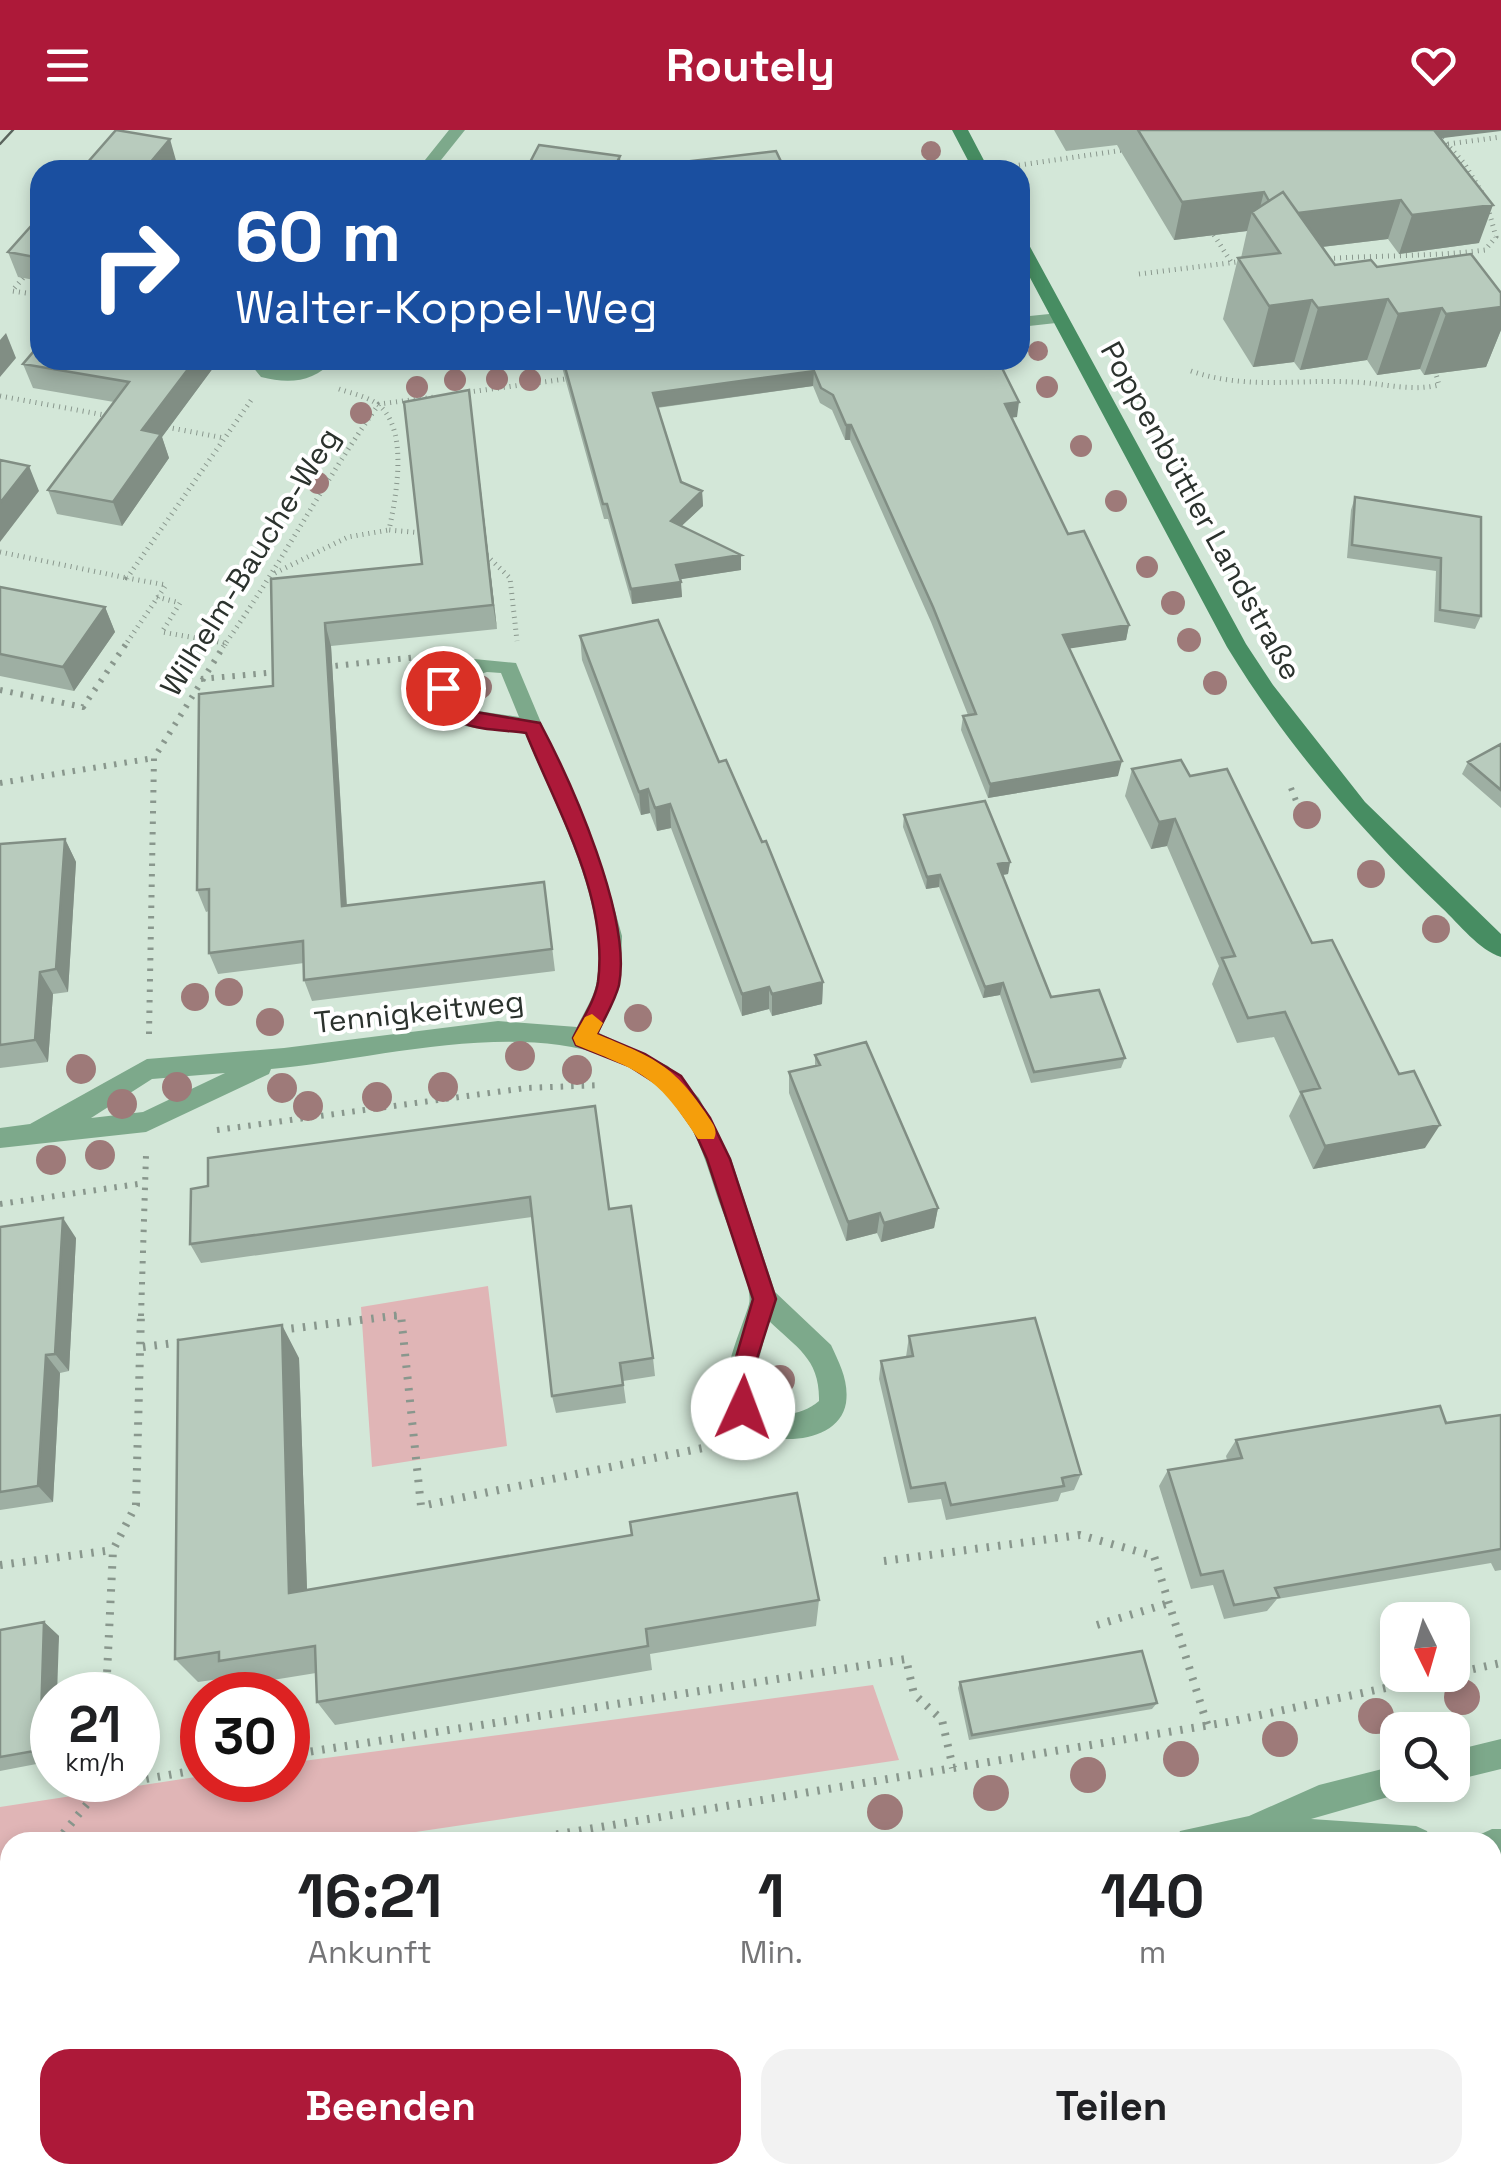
<!DOCTYPE html>
<html lang="de">
<head>
<meta charset="utf-8">
<style>
	body { margin:0; font-family:"Space Grotesk",sans-serif; background:#f2f2f2; color:#202124; height:100vh; display:flex; flex-direction:column; font-size:38px; white-space:nowrap }
	* { box-sizing:border-box; margin:0 }
	p { font-size:32px; color:#757577 }
	.icon { flex:none; width:55px; height:55px; fill:none; stroke:currentColor; stroke-width:2; stroke-linecap:round; stroke-linejoin:round }
	.map { position:relative; flex:1; overflow:hidden }
	.details { position:absolute; left:0px; top:1702px; width:1502px; height:352px; display:flex; flex-direction:column; background:#fff; border-radius:30px 30px 0 0; box-shadow:0 5px 15px #0003 }
	.details>* { flex:none }
	.top-card { position:absolute; left:30px; top:30px; width:1000px; height:210px; border-radius:30px; box-shadow:0 5px 15px #0003; background:#1a4fa0; color:#fff; overflow:hidden }
	.needle { width:65px; rotate:175deg }
	.buttons { position:absolute; left:1380px; top:1472px; display:grid; gap:20px }
	.buttons a { display:grid; place-items:center; width:90px; height:90px; border-radius:20px; background:#fff; box-shadow:0 5px 15px #0003; font-size:50px }
	.speed { position:absolute; left:30px; top:1542px; display:flex; gap:20px; font-size:50px; font-weight:700; text-align:center }
	.speed>* { display:grid; place-content:center; width:130px; height:130px; border-radius:50%; background:#fff; box-shadow:0 5px 15px #0003; line-height:1 }
	.speed small { font-size:25px; font-weight:400 }
	.speed .limit { border:15px solid #d22; background:#fff; color:#111 }
	.pin { position:absolute; display:grid; place-items:center; width:85px; height:85px; color:#fff; margin:-42px; border:5px solid #fff; border-radius:50%; box-shadow:0 2px 10px #0007 }
	.me { position:absolute; width:110px; margin:-55px; rotate:2deg; stroke-linejoin:round; filter:drop-shadow(0 0 8px #0008) }
	.turn { display:flex; align-items:center; gap:35px; height:210px; padding:0 40px; font-size:45px }
	.turn .icon { width:130px; height:130px; stroke-width:2.5 }
	.turn b { display:block; font-size:70px; line-height:85px }
	.eta { display:flex; justify-content:space-evenly; align-items:center; height:170px; text-align:center }
	.eta b { font-size:60px; font-weight:600; line-height:70px }
	.cta { display:flex; gap:20px; margin-top:auto; padding:20px 40px }
	.cta a { flex:1; height:115px; border-radius:30px; background:#ad1939; color:#fff; font-size:40px; font-weight:600; line-height:115px; text-align:center }
	.cta a+a { background:#f2f2f2; color:#202124 }
	header { display:flex; justify-content:space-between; align-items:center; height:130px; padding:0 40px; background:#ad1939; color:#fff; font-size:45px; font-weight:600 }
	.map>svg:first-child { display:block }
	.green { fill:#e0b5b6 }
	.lines { fill:none; stroke-linecap:round; stroke-linejoin:round }
	.path-far2 { stroke:#89978d; stroke-width:5; stroke-dasharray:1 5; stroke-linecap:butt }
	.path-far1 { stroke:#89978d; stroke-width:6; stroke-dasharray:2.5 8; stroke-linecap:butt }
	.path { stroke:#89978d; stroke-width:8; stroke-dasharray:2.5 9; stroke-linecap:butt }
	.minor { fill:#7da98b; fill-rule:evenodd }
	.tertiary { fill:#7da98b; fill-rule:evenodd }
	.secondary { fill:#478d62; fill-rule:evenodd }
	.tram { stroke:#5a645d; stroke-width:2.5 }
	.tree { fill:#9e7a79 }
	.wall { fill:#9eafa3 }
	.shaded-wall { fill:#818e84 }
	.building { fill:#b8cbbd; stroke:#818e84; stroke-width:2.5 }
	.route { fill:#ad1939; stroke:#701025; stroke-width:2.5 }
	.slow { fill:#f59e0b }
	.labels { text-anchor:middle; stroke-width:8; stroke-linejoin:round; paint-order:stroke }
	.street-label { font-size:30px; fill:#2b322d; stroke:#fff }
</style>
</head>
<body>
<header><svg class="icon" aria-label="menu" viewBox="0 0 24 24"><path d="M4 6h16M4 12h16M4 18h16"/></svg>Routely<svg class="icon" aria-label="heart" viewBox="0 0 24 24"><path d="M12 20l-8-8c-3-5 5-10 8-4 3-6 11-1 8 4z"/></svg></header>
<div class="map">
<svg width="1501" height="2053" viewBox="0 0 1501 2053">
	<rect width="100%" height="100%" fill="#d3e7d8"/>
	<path class="green" d="M488,1156L507,1316L372,1337L361,1177Z
		M873,1555L899,1630L348,1712H10V1760H0V1677L202,1646V1650H288V1633Z"/>
	<g class="lines">
		<path class="path-far2" d="M1434,0L1464,33L1484,66
			M1448,14L1501,7
			M1013,36L1124,20
			M1214,105L1231,132
			M1322,129C1377,125 1430,127 1485,120L1496,107L1488,78
			M1139,144L1245,131
			M23,148L12,161L40,165
			M1191,241C1245,260 1298,249 1354,252C1383,253 1410,262 1439,255L1436,244
			M339,259C353,264 371,267 382,278C408,305 396,367 389,400L423,403
			M462,263L573,248
			M0,266L110,286
			M161,296L224,308
			M482,421L510,448L517,511
			M0,422L127,448
			M275,443L348,407L389,400
			M157,467L180,473L162,502L224,513
			M124,517L166,455L127,448L252,269
			M223,517C279,438 323,352 379,274L435,267"/>
		<path class="path-far1" d="M325,537L427,526
			M201,549L278,542
			M0,560L83,577L126,514
			M0,653L154,628
			M1291,658L1298,676
			M149,904L154,628L225,514
			M217,1000L526,958L602,955
			M0,1074L145,1053
			M141,1186L146,1025
			M394,1186H401"/>
		<path class="path" d="M280,1200L401,1185L421,1376L727,1313
			M143,1217L183,1212
			M884,1431L1080,1405L1154,1426L1208,1597
			M0,1435L113,1420
			M1097,1495L1169,1473
			M106,1565L113,1420L136,1375L141,1183
			M288,1625L906,1529L914,1564L942,1590L953,1638
			M101,1657L202,1639
			M56,1712L101,1657V1650
			M511,1712L1228,1592L1501,1533
			M0,1770L10,1769
			M1481,2045L1484,2053
			M258,2053L259,2045"/>
		<path class="minor" d="M449,0H465L433,40H417Z
			M1059,183L1068,188L1065,192L1020,197V187Z
			M247,230H266L273,239C297,243 311,230 333,230C314,253 288,254 261,247Z
			M474,529L516,533L605,745L622,806L620,856L599,903L668,936L699,968L731,1029L775,1162L831,1215C840,1235 849,1251 846,1273C839,1315 769,1317 743,1296C707,1266 739,1209 749,1174C754,1156 724,1087 717,1066C708,1038 699,1006 681,982C596,863 393,929 271,939L269,944L146,1002L0,1018V998L30,994L147,929L284,918L498,891L577,897C583,884 593,869 596,855C612,778 554,674 525,603C503,600 474,601 454,592C408,572 442,538 474,529ZM487,542L501,543L519,587L465,579L455,572L453,562L460,550ZM225,943L143,982L91,988L152,949ZM769,1191C797,1218 820,1229 819,1271C801,1286 777,1289 758,1274L754,1248Z
			M1107,2045H1141L1143,2053H1109Z"/>
		<path class="tertiary" d="M1501,1609V1639L1452,1651V1621Z
			M1398,1635V1655H1411L1409,1661L1311,1689L1416,1696L1427,1701L1431,1712H1175L1180,1701L1249,1686L1319,1655Z
			M1492,1699H1501V1731H1492V1712H1477L1481,1704Z
			M10,1866V1898L0,1899V1867Z
			M10,1969V2003L0,2004V1970Z"/>
		<path class="secondary" d="M952,0H968L989,40H973Z
			M1020,108L1028,113L1246,514L1273,555L1365,672L1501,804V827C1479,820 1459,794 1442,778C1360,700 1286,614 1227,517L1020,129Z"/>
		<path class="tram" d="M0,14L13,0"/>
	</g>
	<g class="tree">
		<circle cx="931" cy="21" r="10"/>
		<circle cx="1038" cy="221" r="10"/>
		<circle cx="497" cy="249" r="11"/>
		<circle cx="455" cy="250" r="11"/>
		<circle cx="530" cy="250" r="11"/>
		<circle cx="417" cy="257" r="11"/>
		<circle cx="1047" cy="257" r="11"/>
		<circle cx="361" cy="283" r="11"/>
		<circle cx="1081" cy="316" r="11"/>
		<circle cx="318" cy="353" r="11"/>
		<circle cx="1116" cy="371" r="11"/>
		<circle cx="1147" cy="437" r="11"/>
		<circle cx="1173" cy="473" r="12"/>
		<circle cx="1189" cy="510" r="12"/>
		<circle cx="1215" cy="553" r="12"/>
		<circle cx="480" cy="557" r="12"/>
		<circle cx="1307" cy="685" r="14"/>
		<circle cx="1371" cy="744" r="14"/>
		<circle cx="1436" cy="799" r="14"/>
		<circle cx="229" cy="862" r="14"/>
		<circle cx="195" cy="867" r="14"/>
		<circle cx="638" cy="888" r="14"/>
		<circle cx="270" cy="892" r="14"/>
		<circle cx="520" cy="926" r="15"/>
		<circle cx="81" cy="939" r="15"/>
		<circle cx="577" cy="940" r="15"/>
		<circle cx="177" cy="957" r="15"/>
		<circle cx="443" cy="957" r="15"/>
		<circle cx="282" cy="958" r="15"/>
		<circle cx="377" cy="967" r="15"/>
		<circle cx="122" cy="974" r="15"/>
		<circle cx="308" cy="976" r="15"/>
		<circle cx="100" cy="1025" r="15"/>
		<circle cx="51" cy="1030" r="15"/>
		<circle cx="780" cy="1250" r="15"/>
		<circle cx="1462" cy="1567" r="18"/>
		<circle cx="1376" cy="1586" r="18"/>
		<circle cx="1280" cy="1609" r="18"/>
		<circle cx="1181" cy="1629" r="18"/>
		<circle cx="1088" cy="1645" r="18"/>
		<circle cx="991" cy="1663" r="18"/>
		<circle cx="885" cy="1682" r="18"/>
	</g>
	<path class="wall" d="M1054,0H1501L1440,8L1479,113L1399,124L1388,109L1322,117L1335,135L1377,137L1501,163V200L1486,237L1424,245L1420,239L1377,245L1367,230L1300,240L1294,232L1253,237L1223,189L1238,128H1241L1247,101L1174,110L1117,15L1066,21Z
		M40,86V151L18,147L8,122Z
		M219,230L162,307L169,328L122,396L57,384L48,360L114,272L33,258L23,234Z
		M560,230H998L1017,287H1012L1068,404L1129,495L1126,510L1069,518L1118,646L988,668L961,600L963,586L968,585L931,492L850,310H845L832,280L820,273L813,256L657,278L681,352L702,361L703,376L681,396L741,425V440L680,449L682,467L632,474L608,389H604Z
		M472,284L497,499L331,516L347,776L544,752L555,841L312,871L304,850V833L218,844L209,823V781L206,782L197,760L273,556L271,449L422,434Z
		M1355,367L1481,387V486L1475,499L1434,492L1436,441L1347,428L1351,380Z
		M0,457L105,477L115,502L74,561L0,546Z
		M580,506L719,632L762,712L823,852L822,874L772,886L769,879L742,886L671,698L657,701L650,683L641,685L582,530Z
		M1501,614V678L1462,644L1468,632Z
		M1132,639L1190,646L1312,813L1425,1018L1313,1039L1289,986L1300,964L1274,907L1237,913L1212,854L1219,836L1167,716L1151,719L1125,666Z
		M904,685L1010,732L1008,744L1002,745L1051,867L1125,928L1121,938L1031,953L1000,865L983,868L939,757L926,759L903,697Z
		M65,709L76,732L68,862L53,864L48,932L0,938V714Z
		M815,925L938,1078L934,1098L881,1112L877,1103L846,1111L789,963V942L815,936Z
		M595,976L609,1079L653,1228L655,1246L623,1251L626,1273L556,1283L552,1266L532,1087L201,1133L190,1114Z
		M0,1097L76,1108L69,1241L60,1243L53,1372L0,1380Z
		M909,1206L1081,1344L1074,1360L1061,1363L1058,1371L946,1390L941,1369L908,1373L879,1249L881,1231L906,1227Z
		M299,1228L307,1460L819,1470L816,1496L650,1524L652,1540L335,1595L317,1572L316,1543L241,1555L234,1547L198,1552L175,1529Z
		M1501,1285V1440L1495,1441L1491,1433L1277,1469L1267,1481L1224,1489L1213,1455L1191,1459L1159,1356L1168,1340L1227,1330L1226,1326L1236,1310L1446,1293Z
		M44,1492L59,1506L52,1565V1631L0,1641V1500Z
		M960,1552L1157,1573L1152,1579L969,1610L958,1558Z
		M1501,1916V1966L1492,1943V1918Z"/>
	<path class="shaded-wall" d="M1406,0H1501V1L1402,13Z
		M170,9L177,34L172,40H144Z
		M620,26L621,40H613Z
		M1264,62L1257,89L1252,82L1247,101L1174,110L1182,72Z
		M1401,70L1388,109L1279,122L1278,85Z
		M1493,75L1479,113L1399,124L1412,85Z
		M1388,169L1367,230L1300,240L1318,178Z
		M1312,170L1294,232L1253,237L1269,176Z
		M1501,177V200L1486,237L1424,245L1446,184Z
		M1442,178L1420,239L1377,245L1398,184Z
		M6,203L16,228L0,247V210Z
		M195,230H219L162,307L169,328L122,396L113,372L142,300Z
		M814,241L813,256L653,278V263Z
		M469,260L472,284L497,499L493,475Z
		M1019,272L1017,287L1003,289L1005,274Z
		M846,295H851L850,310H845Z
		M29,336L39,361L0,412V373Z
		M702,361L703,376L671,406V391Z
		M741,425V440L676,450V435Z
		M681,452L682,467L632,474L631,459Z
		M105,477L115,502L74,561L63,537Z
		M325,493L331,516L348,798L342,776Z
		M1129,495L1126,510L1060,520L1063,505Z
		M1122,631L1118,646L988,668L990,654Z
		M648,659L650,683L641,685L639,662Z
		M670,674L671,698L657,701L655,678Z
		M1175,689L1167,716L1151,719L1159,692Z
		M65,709L76,732L68,862L56,839Z
		M1010,732L1008,744L996,746L998,734Z
		M940,745L939,757L926,759L927,747Z
		M40,842L53,864L48,932L35,910Z
		M823,852L822,874L772,886V864Z
		M1003,853L1000,865L983,868L985,857Z
		M769,857V879L742,886V864Z
		M1440,995L1425,1018L1313,1039L1325,1016Z
		M938,1078L934,1098L881,1112L884,1093Z
		M880,1083L877,1103L846,1111L848,1092Z
		M63,1088L76,1108L69,1241L55,1224Z
		M282,1195L299,1228L308,1488L289,1463Z
		M46,1225L60,1243L53,1372L38,1356Z
		M44,1492L59,1506L57,1565H52V1629L40,1620Z"/>
	<path class="building" d="M116,0L170,9L144,40H81Z
		M1138,0H1434L1493,75L1412,85L1401,70L1298,83L1283,62L1269,71L1264,62L1182,72Z
		M539,15L620,26L613,40H526Z
		M776,21L785,40H659L657,35Z
		M1283,62L1335,135L1371,130L1377,137L1471,124L1501,163V177L1446,184L1442,178L1398,184L1388,169L1318,178L1312,170L1269,176L1238,128L1280,123L1252,82Z
		M40,86V128L8,122Z
		M40,214V230H195L142,300L161,304L113,372L48,360L129,252L23,234Z
		M563,230H998L1019,272L1005,274L1068,404L1084,401L1129,495L1063,505L1122,631L990,654L963,586L976,584L933,477L851,295H846L833,265L821,258L814,241L653,263L681,352L702,361L671,391L741,425L676,435L681,452L631,459L607,374H603Z
		M469,260L493,475L325,493L342,776L544,752L552,819L304,850L303,811L209,823V759L197,760L199,564L273,556L271,449L422,434L404,272Z
		M0,330L29,336L0,373Z
		M1355,367L1481,387V486L1440,480L1441,428L1352,415Z
		M0,457L105,477L63,537L0,524Z
		M658,490L719,632L726,630L762,712L766,711L823,852L772,864L769,857L742,864L670,674L655,678L648,659L639,662L580,506Z
		M1501,614V660L1468,632Z
		M1181,630L1190,646L1227,639L1312,813L1332,810L1399,944L1414,941L1440,995L1325,1016L1301,962L1320,958L1285,882L1248,888L1222,828L1235,826L1175,689L1159,692L1132,639Z
		M985,671L1010,732L998,734L1051,867L1099,860L1125,928L1034,942L1003,853L985,857L940,745L927,747L904,685Z
		M65,709L56,839L40,842L35,910L0,915V714Z
		M866,912L938,1078L884,1093L880,1083L848,1092L789,942L820,935L815,925Z
		M595,976L609,1079L631,1076L653,1228L620,1233L623,1255L552,1266L530,1067L190,1114L191,1059L208,1056V1028Z
		M63,1088L55,1224L46,1225L38,1356L0,1362V1097Z
		M1035,1188L1081,1344L1062,1348L1064,1356L951,1375L945,1353L911,1358L881,1231L913,1226L909,1206Z
		M282,1195L289,1463L632,1405L630,1392L797,1363L819,1470L646,1499L648,1516L317,1572L315,1516L219,1531V1522L175,1529L178,1210Z
		M1440,1276L1446,1293L1501,1285V1419L1275,1458L1279,1467L1234,1475L1223,1441L1201,1445L1168,1340L1242,1328L1236,1310Z
		M44,1492L40,1620L0,1627V1500Z
		M1142,1521L1157,1573L972,1605L960,1552Z
		M719,2045H918L920,2053H677Z"/>
	<path class="route" d="M443,552L450,554L454,572L464,580L540,593C572,653 632,788 619,855C615,871 604,889 597,904L645,924L681,946L710,988L730,1029L776,1169L755,1235L752,1286H734L727,1258L753,1169L707,1029L694,1000L665,959L629,936L576,915L573,908C581,891 595,871 598,852C609,767 557,680 526,603C490,598 439,602 434,558Z"/>
	<path class="slow" d="M592,884L603,893L597,904C650,926 672,933 705,982C711,992 719,998 714,1009H698C657,946 645,943 576,915L573,908L585,887Z"/>
	<g class="labels">
		<g class="street-label">
			<text transform="translate(1201 381) rotate(61)" y="10">Poppenbüttler Landstraße</text>
			<text transform="translate(250 432) rotate(-58)" y="10">Wilhelm-Bauche-Weg</text>
			<text transform="translate(419 882) rotate(-6)" y="10">Tennigkeitweg</text>
		</g>
	</g>
</svg>
<div class="buttons">
<a><svg class="needle" viewBox="-14 -14 28 28"><path d="M0-13l5 13h-10z" fill="#e53935"/><path d="M0 13l5-13h-10z" fill="#757577"/></svg></a>
<a><svg class="icon" aria-label="search" viewBox="0 0 24 24"><circle cx="10" cy="10" r="6"/><path d="M15 15l6 6"/></svg></a>
</div>
<div class="speed"><div>21<small>km/h</small></div><div class="limit">30</div></div>
<div class="pin" style="left:443px;top:558px;background:#d93025"><svg class="icon" aria-label="arrive" viewBox="0 0 24 24"><path d="M6 21V4h12l-3 4 3 4H6"/></svg></div>
<svg class="me" style="left:743px;top:1278px" viewBox="-20 -20 40 40"><circle r="19" fill="#fff"/><path d="M0-13L10 11 0 6-10 11z" fill="#ad1939"/></svg>
<div class="top-card">
<div class="turn"><svg class="icon" aria-label="right" viewBox="0 0 24 24"><path d="M7 20v-9h11M14 6l5 5-5 5"/></svg><div><b>60 m</b>Walter-Koppel-Weg</div></div>
</div>
<section class="details">
<div class="eta">
<div><b>16:21</b><p>Ankunft</p></div>
<div><b>1</b><p>Min.</p></div>
<div><b>140</b><p>m</p></div>
</div>
<div class="cta"><a>Beenden</a><a>Teilen</a></div>
</section>
</div>
</body>
</html>
